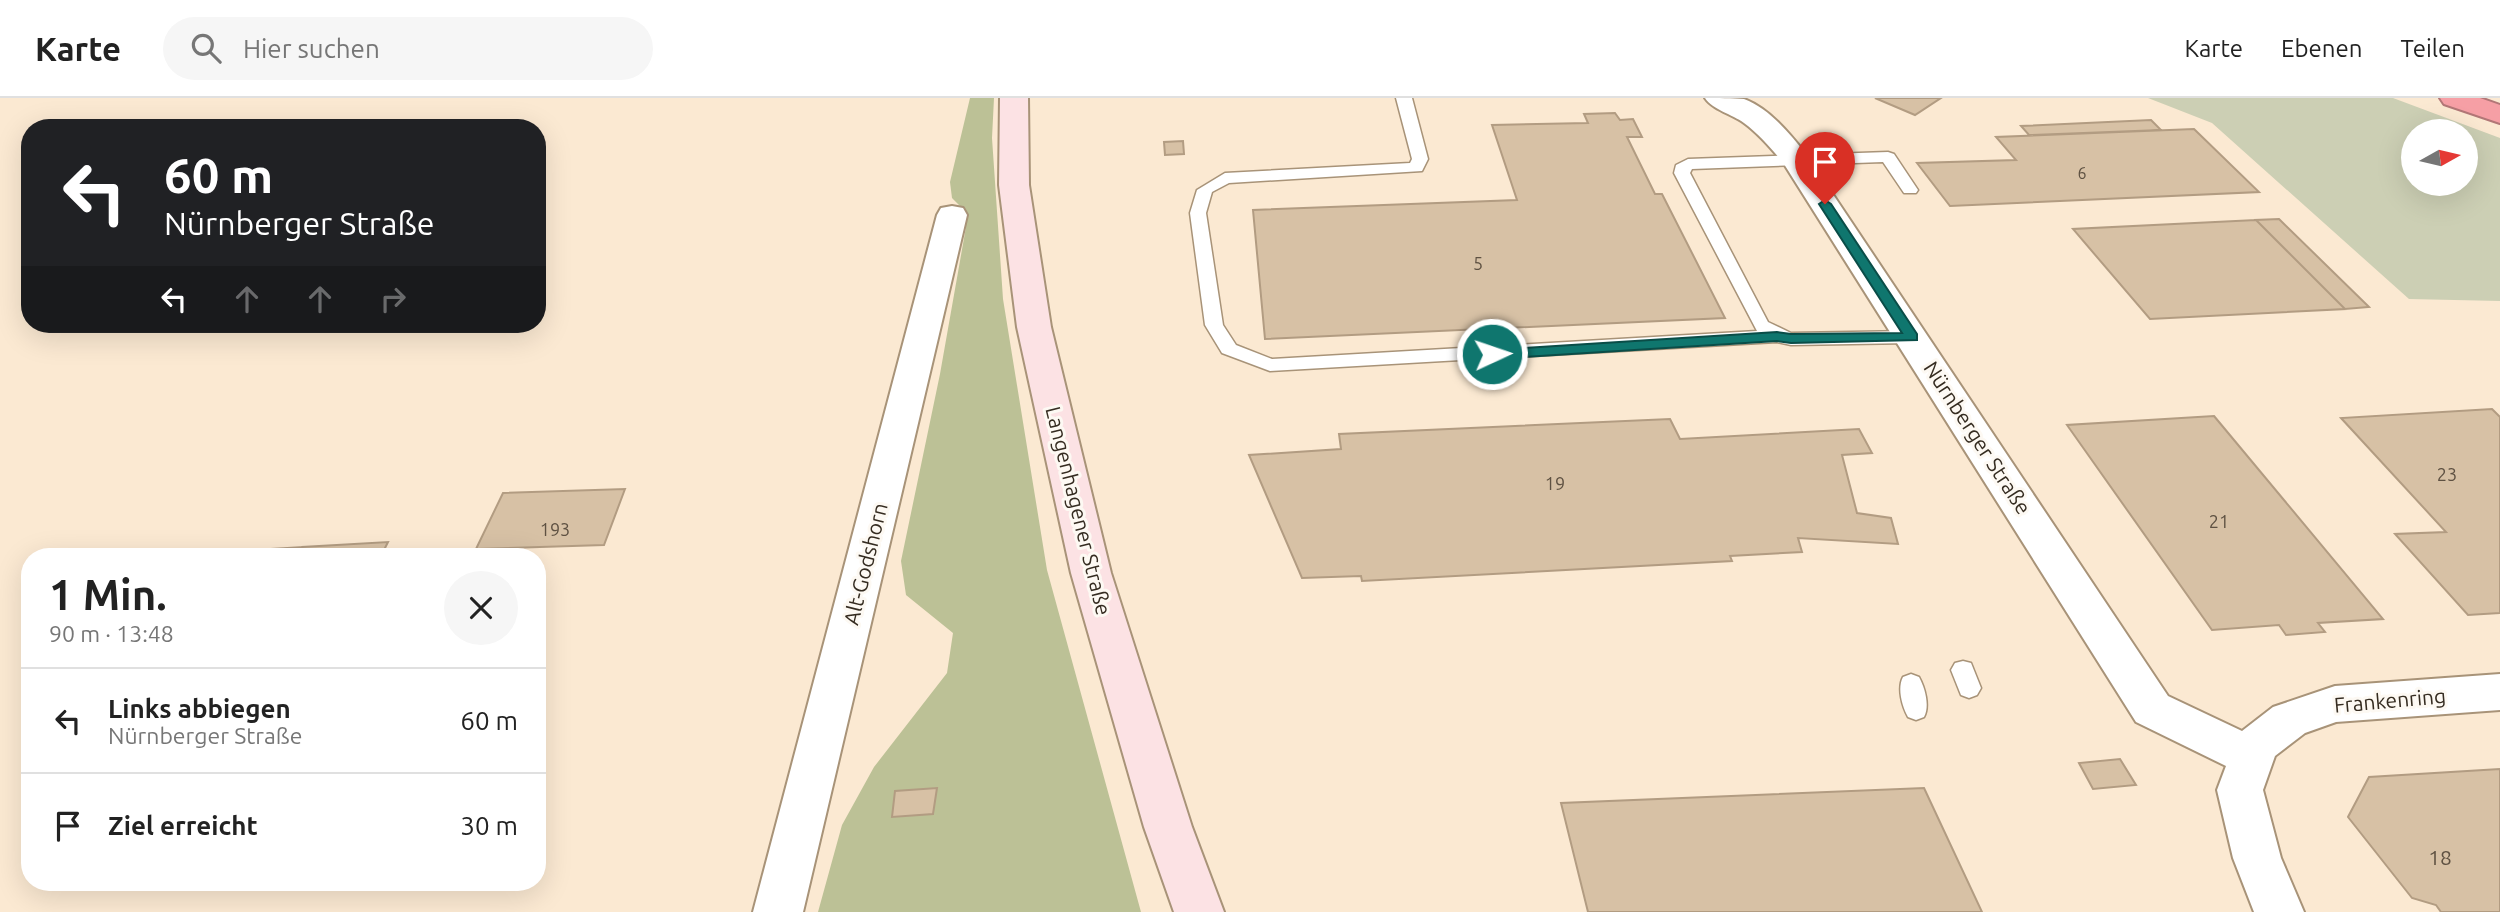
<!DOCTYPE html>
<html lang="de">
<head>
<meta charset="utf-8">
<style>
	body { margin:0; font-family:Ubuntu,sans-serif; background:#f6f6f6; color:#222; height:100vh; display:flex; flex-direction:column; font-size:26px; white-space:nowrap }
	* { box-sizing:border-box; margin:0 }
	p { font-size:23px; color:#767676 }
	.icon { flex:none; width:38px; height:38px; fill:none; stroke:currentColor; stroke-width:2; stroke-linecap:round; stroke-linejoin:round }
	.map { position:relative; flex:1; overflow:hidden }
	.drawer { position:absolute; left:21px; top:450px; width:525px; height:343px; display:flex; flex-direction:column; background:#fff; border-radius:28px; box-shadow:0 7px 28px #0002 }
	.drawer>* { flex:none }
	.hud { position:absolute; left:21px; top:21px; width:525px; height:214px; border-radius:28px; box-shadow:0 7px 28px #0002; background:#202124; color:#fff; overflow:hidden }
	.needle { width:46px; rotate:82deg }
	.controls { position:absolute; left:2401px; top:21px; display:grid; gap:14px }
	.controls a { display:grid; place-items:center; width:77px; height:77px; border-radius:50%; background:#fff; box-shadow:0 7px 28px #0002; font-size:35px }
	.pin { position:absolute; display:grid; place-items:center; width:60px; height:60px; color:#fff; margin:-72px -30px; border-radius:50% 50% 50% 0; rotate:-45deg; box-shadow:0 0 7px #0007 }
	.pin .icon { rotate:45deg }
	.me { position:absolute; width:77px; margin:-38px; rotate:87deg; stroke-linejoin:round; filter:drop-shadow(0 0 5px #0008) }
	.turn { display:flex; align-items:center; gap:24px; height:147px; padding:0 28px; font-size:32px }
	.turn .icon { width:91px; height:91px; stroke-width:2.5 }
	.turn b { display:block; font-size:49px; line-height:60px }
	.lanes { display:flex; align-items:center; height:66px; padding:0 28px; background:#0003; justify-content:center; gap:35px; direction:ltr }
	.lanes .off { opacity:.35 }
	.round { display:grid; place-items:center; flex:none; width:74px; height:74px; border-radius:37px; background:#f6f6f6 }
	.headline { display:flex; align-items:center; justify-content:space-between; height:119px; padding:0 28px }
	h1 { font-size:42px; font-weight:700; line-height:52px }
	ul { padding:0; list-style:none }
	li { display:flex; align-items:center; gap:21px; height:105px; padding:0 28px; border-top:2px solid #e0e0e0 }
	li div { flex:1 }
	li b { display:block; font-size:26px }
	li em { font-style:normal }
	header { display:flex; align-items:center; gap:42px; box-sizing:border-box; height:98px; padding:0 35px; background:#fff; border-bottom:2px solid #e0e0e0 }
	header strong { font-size:33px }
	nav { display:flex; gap:38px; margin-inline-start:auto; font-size:24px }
	.search { width:490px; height:63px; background:#f6f6f6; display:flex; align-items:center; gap:18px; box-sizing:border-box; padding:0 24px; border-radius:38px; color:#767676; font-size:26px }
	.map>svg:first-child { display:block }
	.green { fill:#cccfb4; fill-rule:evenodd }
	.forest { fill:#bcc196 }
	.building { fill:#d7c1a5; stroke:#b29c82; stroke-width:2 }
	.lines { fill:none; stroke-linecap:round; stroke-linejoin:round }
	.service-casing { stroke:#a89378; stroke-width:3 }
	.minor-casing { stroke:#a89378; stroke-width:4 }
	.secondary-casing { stroke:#a89378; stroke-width:4 }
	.motorway-casing { stroke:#b27777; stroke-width:4 }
	.service { fill:#fff; fill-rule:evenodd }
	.minor { fill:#fff; fill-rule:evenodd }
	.secondary { fill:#fce2e4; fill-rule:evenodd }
	.motorway { fill:#f69fa5; fill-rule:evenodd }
	.route { fill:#0f766e; stroke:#0a4d48; stroke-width:2 }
	.labels { text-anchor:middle; stroke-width:6; stroke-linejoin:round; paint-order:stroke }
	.far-number-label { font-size:16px; fill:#5e5142 }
	.number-label { font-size:18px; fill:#5e5142 }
	.street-label { font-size:21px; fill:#352c21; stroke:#fdf9f3 }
	.near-number-label { font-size:21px; fill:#5e5142 }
</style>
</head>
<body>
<header>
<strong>Karte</strong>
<div class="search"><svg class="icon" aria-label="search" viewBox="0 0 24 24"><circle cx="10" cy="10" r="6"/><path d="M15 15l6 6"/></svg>Hier suchen</div>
<nav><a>Karte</a><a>Ebenen</a><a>Teilen</a></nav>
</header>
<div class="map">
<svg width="2500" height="814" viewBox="0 0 2500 814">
	<rect width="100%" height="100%" fill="#fbe9d2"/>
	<path class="green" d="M2148,0H2393L2500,40V203L2409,201L2212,25ZM2413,33H2466V86H2413Z"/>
	<path class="forest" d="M970,0H994L992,40L1003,201L1047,472L1141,814H818L842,727L874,669L947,575L953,535L906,497L901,463L940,276L966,129L962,110L952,100L950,84Z"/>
	<path class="building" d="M1875,0H1941L1915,17Z
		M1615,15L1620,22L1633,21L1642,39H1627L1655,96H1662L1725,220L1265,241L1253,112L1517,102L1492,27L1588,25L1584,16Z
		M2151,22L2161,32L2029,37L2021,28Z
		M2194,31L2259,94L1950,108L1917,65L2016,62L1996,39Z
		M1183,43L1184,56L1165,57L1164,44Z
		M2279,121L2369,209L2345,211L2256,122Z
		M2256,122L2345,211L2150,221L2073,131Z
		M2492,311L2500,319V515L2468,517L2395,436L2446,434L2341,320Z
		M2214,318L2383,521L2318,525L2325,534L2286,537L2279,527L2212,532L2067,327Z
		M1670,321L1680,341L1859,331L1872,355L1842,357L1857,415L1891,420L1898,446L1798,440L1802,454L1730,458L1732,463L1362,483L1361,478L1302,480L1249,357L1341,351L1339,336Z
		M625,391L604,447L476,451L503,395Z
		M388,444L381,458H297L302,449Z
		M302,449L297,458H233L237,453Z
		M2120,661L2136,687L2093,691L2079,665Z
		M2500,671V814H2441L2436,807L2412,800L2348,719L2369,679Z
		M937,690L933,716L892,719L895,693Z
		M1924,690L1982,814H1588L1561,705Z"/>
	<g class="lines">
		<g class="service-casing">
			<path id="service" d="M1396,0H1412L1428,61L1422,73L1229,85L1212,94L1206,115L1223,227L1236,247L1272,261L1757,233L1674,75L1676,67L1688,61L1888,54L1894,56L1918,92L1916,95H1904L1883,64L1692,71L1690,75L1768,224L1791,235L1912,233L1921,239L1912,245L1791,247L1777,244L1270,273L1222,255L1205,227L1190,115L1197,92L1225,75L1410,65L1412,61Z
				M1963,563L1971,565L1981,590L1977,597L1969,600L1961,597L1951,572L1955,565Z
				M1911,576L1919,579C1925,590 1930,608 1924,619L1916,622L1908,619C1902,608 1897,590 1903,579Z"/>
		</g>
		<g class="minor-casing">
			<path id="minor" d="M1705,0C1717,0 1733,0 1744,1C1769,10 1790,36 1806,56L2168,598L2242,633L2273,609L2335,588L2500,576V612L2336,624L2305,635L2275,658L2263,692L2281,760L2304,814H2254L2233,760L2217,692L2226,668L2136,624L1784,66C1772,51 1759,36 1744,25C1732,16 1713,12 1705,0Z
				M952,108L963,110L967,117L803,814H753L937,117L941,110Z"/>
		</g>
		<g class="secondary-casing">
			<path id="secondary" d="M1000,0H1028L1029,87L1051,229L1111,475L1192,729L1224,814H1174L1144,729L1071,475L1017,229L999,87Z"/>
		</g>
		<g class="motorway-casing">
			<path id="motorway" d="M2440,0H2480L2500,7V25L2444,6Z"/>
		</g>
		<use href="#service" class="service"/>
		<use href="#minor" class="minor"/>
		<use href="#secondary" class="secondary"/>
		<use href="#motorway" class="motorway"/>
	</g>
	<path class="route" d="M1825,102L1831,106L1917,236V242L1791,245L1777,243L1492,261L1485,256L1492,252L1777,234L1791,236L1902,235L1819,106Z"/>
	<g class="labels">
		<g class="far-number-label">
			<text x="2082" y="81">6</text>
		</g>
		<g class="number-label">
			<text x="1478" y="172">5</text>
			<text x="2447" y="383">23</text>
			<text x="1555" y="392">19</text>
			<text x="2219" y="430">21</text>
			<text x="555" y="438">193</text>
		</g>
		<g class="street-label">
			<text transform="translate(1977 340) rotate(57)" y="7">Nürnberger Straße</text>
			<text transform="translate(1078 413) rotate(76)" y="7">Langenhagener Straße</text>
			<text transform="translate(866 466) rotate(-76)" y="7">Alt-Godshorn</text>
			<text transform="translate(2390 603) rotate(-5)" y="7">Frankenring</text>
		</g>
		<g class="near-number-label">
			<text x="2440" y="767">18</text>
		</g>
	</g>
</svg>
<div class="controls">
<a><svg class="needle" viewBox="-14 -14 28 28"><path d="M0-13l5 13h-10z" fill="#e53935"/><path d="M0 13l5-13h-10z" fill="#767676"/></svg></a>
</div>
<div class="pin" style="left:1825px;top:106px;background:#d93025"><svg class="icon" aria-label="arrive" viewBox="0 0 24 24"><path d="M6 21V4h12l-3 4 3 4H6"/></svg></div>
<svg class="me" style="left:1492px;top:256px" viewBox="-20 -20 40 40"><circle r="17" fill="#0f766e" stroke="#fff" stroke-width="3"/><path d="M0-11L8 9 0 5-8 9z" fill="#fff"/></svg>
<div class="hud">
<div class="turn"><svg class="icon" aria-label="left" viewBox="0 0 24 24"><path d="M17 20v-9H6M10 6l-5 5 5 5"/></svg><div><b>60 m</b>Nürnberger Straße</div></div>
<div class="lanes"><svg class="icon" aria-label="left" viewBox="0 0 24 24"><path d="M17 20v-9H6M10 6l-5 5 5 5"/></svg><svg class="icon off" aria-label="ahead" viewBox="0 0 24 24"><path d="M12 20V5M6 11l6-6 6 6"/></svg><svg class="icon off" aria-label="ahead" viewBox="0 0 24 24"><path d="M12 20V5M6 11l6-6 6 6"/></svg><svg class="icon off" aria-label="right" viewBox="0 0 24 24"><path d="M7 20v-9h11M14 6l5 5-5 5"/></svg></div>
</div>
<section class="drawer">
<div class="headline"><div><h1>1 Min.</h1><p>90 m · 13:48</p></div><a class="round"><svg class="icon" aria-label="close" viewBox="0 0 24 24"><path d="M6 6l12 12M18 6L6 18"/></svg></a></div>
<ul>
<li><svg class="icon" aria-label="left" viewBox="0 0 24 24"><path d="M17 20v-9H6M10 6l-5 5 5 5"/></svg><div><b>Links abbiegen</b><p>Nürnberger Straße</p></div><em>60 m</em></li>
<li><svg class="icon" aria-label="arrive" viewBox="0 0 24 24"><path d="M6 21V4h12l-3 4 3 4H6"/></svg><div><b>Ziel erreicht</b></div><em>30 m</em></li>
</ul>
</section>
</div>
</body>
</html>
